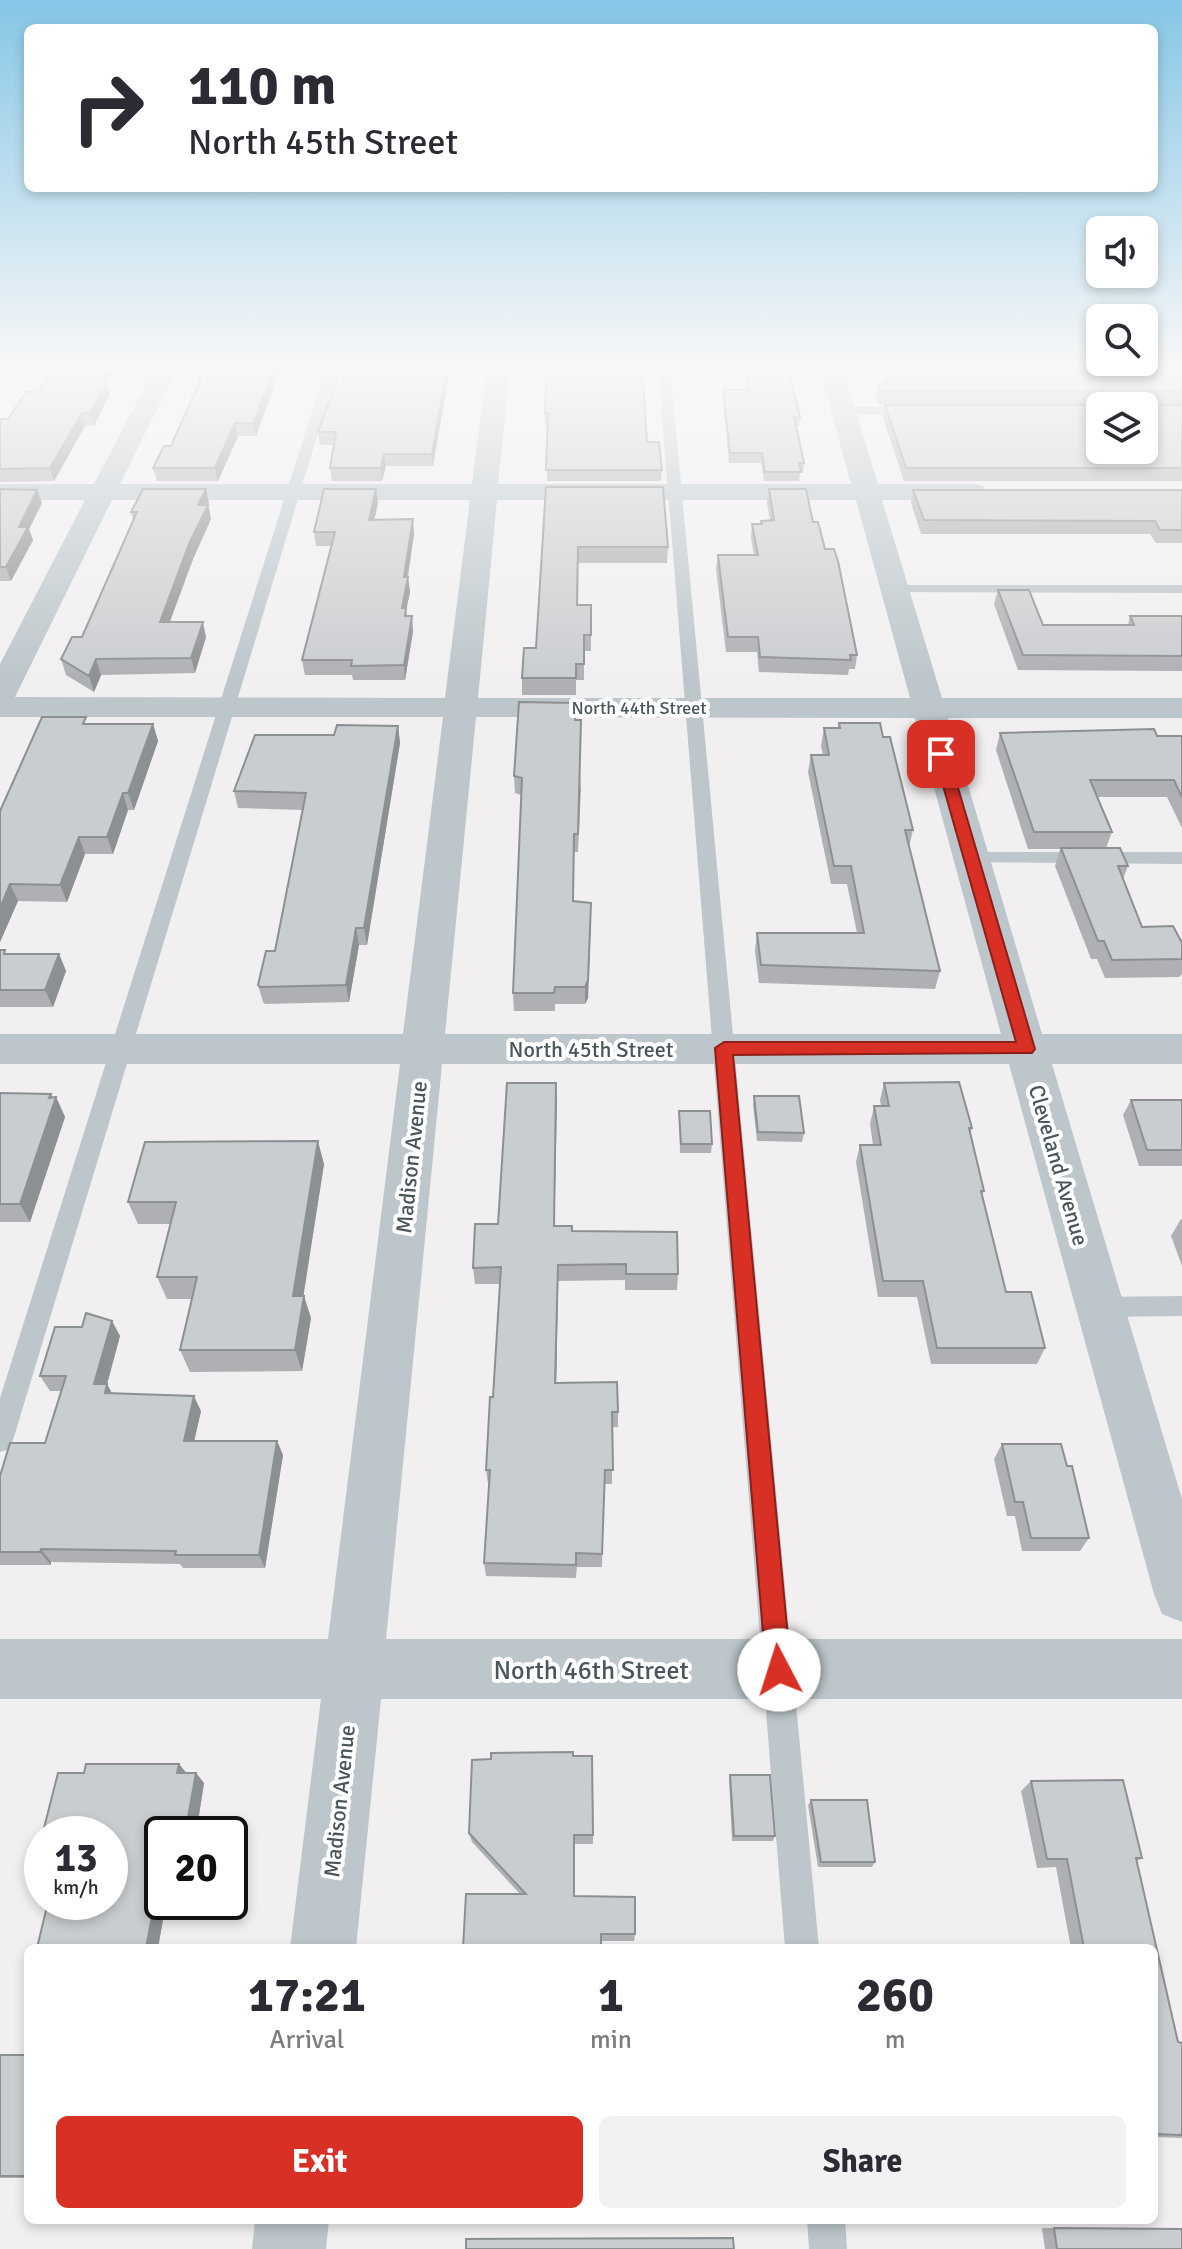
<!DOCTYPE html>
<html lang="en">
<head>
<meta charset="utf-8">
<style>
	body { margin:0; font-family:Signika,sans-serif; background:#f2f2f3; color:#2b2b33; height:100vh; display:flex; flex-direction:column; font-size:30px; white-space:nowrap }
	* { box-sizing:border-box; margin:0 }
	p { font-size:26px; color:#7c7c81 }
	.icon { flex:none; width:44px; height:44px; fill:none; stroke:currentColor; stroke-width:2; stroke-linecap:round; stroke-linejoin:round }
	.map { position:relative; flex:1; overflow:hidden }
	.drawer { position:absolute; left:24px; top:1944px; width:1134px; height:280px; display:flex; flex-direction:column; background:#fff; border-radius:12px; box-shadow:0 4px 12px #0003 }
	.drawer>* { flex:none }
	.guide { position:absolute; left:24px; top:24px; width:1134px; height:168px; border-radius:12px; box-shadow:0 4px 12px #0003; background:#fff; color:#2b2b33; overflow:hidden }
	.fabs { position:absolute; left:1086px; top:216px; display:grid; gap:16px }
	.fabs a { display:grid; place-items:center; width:72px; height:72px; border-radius:12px; background:#fff; box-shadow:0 4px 12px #0003; font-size:40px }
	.speed { position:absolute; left:24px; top:1816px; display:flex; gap:16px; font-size:40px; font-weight:700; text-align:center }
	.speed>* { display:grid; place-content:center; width:104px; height:104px; border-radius:50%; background:#fff; box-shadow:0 4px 12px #0003; line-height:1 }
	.speed small { font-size:20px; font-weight:400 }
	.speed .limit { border:4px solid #111; border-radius:12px; background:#fff; color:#111 }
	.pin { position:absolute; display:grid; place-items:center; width:68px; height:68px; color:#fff; margin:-34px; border-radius:16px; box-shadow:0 4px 12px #0006 }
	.me { position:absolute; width:88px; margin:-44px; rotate:355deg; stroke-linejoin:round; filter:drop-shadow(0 0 6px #0008) }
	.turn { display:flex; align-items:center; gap:28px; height:168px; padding:0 32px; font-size:36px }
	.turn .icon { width:104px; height:104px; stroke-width:2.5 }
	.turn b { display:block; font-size:56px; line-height:68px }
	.eta { display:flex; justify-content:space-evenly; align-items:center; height:136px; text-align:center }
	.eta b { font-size:48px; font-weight:700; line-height:56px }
	.cta { display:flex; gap:16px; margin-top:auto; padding:16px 32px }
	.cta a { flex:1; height:92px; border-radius:12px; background:#d93025; color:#fff; font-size:32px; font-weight:700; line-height:92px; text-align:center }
	.cta a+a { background:#f2f2f3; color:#2b2b33 }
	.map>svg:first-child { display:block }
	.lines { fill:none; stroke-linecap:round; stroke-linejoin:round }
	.service { fill:#bcc6cb; fill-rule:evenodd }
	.minor { fill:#bcc6cb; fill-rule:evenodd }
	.wall { fill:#aeb0b3 }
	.shaded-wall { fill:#8d9092 }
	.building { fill:#cacdd0; stroke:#8d9092; stroke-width:2; fill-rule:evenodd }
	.route { fill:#d93025; stroke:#8d1f18; stroke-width:2 }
	.labels { text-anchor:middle; stroke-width:8; stroke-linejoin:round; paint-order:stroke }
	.far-street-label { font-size:18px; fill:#49565b; stroke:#fff }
	.street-label { font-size:22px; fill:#49565b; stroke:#fff }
	.near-street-label { font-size:26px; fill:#49565b; stroke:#fff }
</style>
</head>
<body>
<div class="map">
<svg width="1182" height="2249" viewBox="0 0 1182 2249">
	<rect width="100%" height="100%" fill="#f1eff0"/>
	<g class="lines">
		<path class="service" d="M326,367H338L13,1440L9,1449L0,1452V1398Z
			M658,367H670L819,1948H785Z
			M844,407H915L921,411L915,415L840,414L838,411Z
			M895,585H1182V593L890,592V586Z
			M971,852H1182V864L965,862L962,858Z
			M1182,1296V1316L1098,1317L1089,1314L1086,1307L1089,1300L1098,1297Z
			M807,2220H845L847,2249H809Z"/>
		<path class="minor" d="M155,367H178L120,484H472L487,367H510L498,484H851L819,367H842L878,484H974L983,486L987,492L983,498L974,500H882L942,698H1182V718H948L1042,1034H1182V1064H1052L1182,1499V1622L1162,1614L1154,1594L1009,1064H442L386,1639H1182V1699H381L356,1948H290L321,1699H0V1639H328L400,1064H0V1034H403L443,717H0V664L85,500H0V484H94ZM112,500H470L445,698L15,697ZM497,500H856L910,698H478ZM476,717L915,718L1001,1034H445Z
			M255,2220H329L326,2249H252Z"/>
	</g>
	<path class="wall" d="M54,367H117L107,384L110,394L94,426H85L54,481L0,482V421L8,419L37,392Z
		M199,367H281L256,436H238L218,481H157L153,468L171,446L199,383L197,371Z
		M339,367H450L433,466H386L382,481H332L330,468L334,445H320L318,432L331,396Z
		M547,367L647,442L662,470L661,481H547V423H545V413Z
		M742,367H788L800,417L799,426H796L804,463L803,473H800L799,481H764L761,463H729L723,399V390H747Z
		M879,367H1182V404L1147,405H1182V481H904L883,418L885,405H1101L1100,404H879L876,396L878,384L884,382Z
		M546,487L668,547L667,563H578L577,605H591V651H584V680H576V695H522V678L536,648Z
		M0,489L42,503L29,529L33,540L11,581H0Z
		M206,489L211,519L193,559L170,622L206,637L195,673L101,675L94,692L66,675L61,659L82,637L133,520L131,512Z
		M769,489L813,522L825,549L857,655L855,669H849L848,675L759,672L757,652H726L716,569L718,555H754L751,538L752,524H761V521L770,520L767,503Z
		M913,490H1182V543H1156L1150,534H921L911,503Z
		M378,503L374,520L414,534L408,577L410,592L406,611L407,616L413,631L405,680H353L352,675H305L302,660L332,546H316L314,532Z
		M998,590L1043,625H1128L1130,616H1182V671L1018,670L994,604Z
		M576,720L581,790L578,852H574V902L591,921L588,998L585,1004H555V1011H514L513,993L521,795L515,793L514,776Z
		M839,723L883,737L913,830L909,847L940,971L935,989L759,983L755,951L757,933H857L847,884H831L808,772L811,755H823L821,746L824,728H838Z
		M88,724H153L158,741L134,810H128L113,854H85L67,902L18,901L0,942V811Z
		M398,726L400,743L367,945H359L349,1002L265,1004L263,1002L258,985L275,951L303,810L238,808L234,791L334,735Z
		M1000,733L1182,736V828L1167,797H1097L1112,832L1106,848L1128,866L1123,879L1142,927L1182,943V974L1179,977L1105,978L1097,959H1091L1055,866L1060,849H1028L996,750Z
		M0,950L7,954H59L66,971L53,1007H0Z
		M556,1083L554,1226L572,1231L678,1274L677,1290H625V1280L558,1281L556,1383L618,1412V1427H612V1484H604L602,1567H577L576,1578L486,1576L484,1563L489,1484H488L486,1470L493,1397L500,1284H475L473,1268L498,1224Z
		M884,1083L972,1128L970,1134L984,1191L982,1195L1006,1292L1045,1348L1037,1364H931L917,1297H878L856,1162L860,1145H873L870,1124L874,1106H881L880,1100Z
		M0,1093L56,1097L65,1117L30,1222H0Z
		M754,1096L804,1133L802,1142L757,1141L753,1105Z
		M1131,1100H1182V1166H1139L1123,1115Z
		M679,1111L712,1144L711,1153H680Z
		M324,1164L303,1296L311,1318L302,1371L190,1372L180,1350L192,1299H167L157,1277L170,1224H138L128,1202Z
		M1181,1219H1182V1266L1171,1236Z
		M112,1321L120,1336L107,1384L112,1394L201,1411L194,1441H277L283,1455L265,1568H183L180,1564L51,1562V1565H0V1476L45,1443L61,1391H50L40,1376L82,1327Z
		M1002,1444L1067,1466L1089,1538L1080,1551H1022L1015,1516H1007L994,1459Z
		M592,1756L593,1844H575L574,1896L635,1934L634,1941H601L520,1894L472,1842L469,1833L491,1759Z
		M179,1764L186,1773H196L204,1783L196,1834H162L166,1902L158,1948H37L110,1902V1834H51L44,1828L84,1773Z
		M730,1775L775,1836L773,1841H732L729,1780Z
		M1031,1781L1142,1858L1137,1861L1178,2042L1182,2043V2138L1154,2137V1948H1071L1056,1867L1037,1868L1021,1791Z
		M811,1800L875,1862L872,1867H818L808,1805Z
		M0,2055H28V2178H0Z
		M1042,2228H1054L1182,2249H1045Z"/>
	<path class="shaded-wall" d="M107,367H117L107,384L110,394L94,426L90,413L99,380Z
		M274,367H281L256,436L253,424Z
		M447,367H450L433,466L432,454Z
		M82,413L85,426L54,481L50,468Z
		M235,423L238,436L218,481L215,468Z
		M384,454L386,466L382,481L381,468Z
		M206,489L209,503L206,510L208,505L211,519L193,559L164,637L160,622L198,505Z
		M376,489L378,503L371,534L369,520Z
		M37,490L42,503L29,529L33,540L11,581L6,567L19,527Z
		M413,519L414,534L405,592L404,577Z
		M408,577L410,592L406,611L408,623L402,608Z
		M412,616L413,631L405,680L404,665Z
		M203,622L206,637L195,673L191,658Z
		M96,659L101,675L94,692L89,676Z
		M153,724L158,741L134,810L128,793Z
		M398,726L400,743L367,945L364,928Z
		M123,793L128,810L113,854L107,837Z
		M79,837L85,854L67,902L60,885Z
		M10,884L18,901L0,942V908Z
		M591,903L588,998L585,1004V987Z
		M356,928L359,945L349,1002L346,985Z
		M59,954L66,971L53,1007L45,990Z
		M556,1083L557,1100L554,1243V1226Z
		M51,1094L54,1102L56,1097L65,1117L30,1222L20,1204Z
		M318,1141L324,1164L300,1318L293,1296Z
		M558,1265V1281L556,1398L555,1383Z
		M304,1296L311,1318L302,1371L295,1350Z
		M112,1321L120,1336L103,1399L94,1384Z
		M107,1384L115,1399L105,1393Z
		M194,1396L201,1411L191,1455L184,1441Z
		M277,1441L283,1455L265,1568L259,1555Z
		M41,1549L51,1562V1565L40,1552Z
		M179,1764L188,1775L177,1773Z
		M196,1773L204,1783L196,1834H185Z
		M162,1865V1902H166L158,1948H146Z"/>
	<path class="building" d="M54,367H107L99,380L107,382L90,413H82L50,468L0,469V421L1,419H8L26,392H37Z
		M199,367H274L253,424L235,423L215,468H153L164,446H171L204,372L197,371Z
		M339,367H447L432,454H384L381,468H330L336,432H318L331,396Z
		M547,367H642L647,442H659L662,470H546L548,413H545Z
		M745,367H788L800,417H794L804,463H799L801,472H765L762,453H730L723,390H749Z
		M885,367H1182V392H1146L1145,402L1148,405H1182V468H906L885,405H1104L1106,394L1103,392H880L878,384L890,381ZM1100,406H1144V450H1100Z
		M546,487H663L668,547H578L577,605H591V635H584V664H576V678H522L524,648H536Z
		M0,489L37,490L19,527H28L6,567H0Z
		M143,489H206L198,505H208L189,544L160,622H203L191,658L96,659L89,676L61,659L72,637H82L137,512H131Z
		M324,489H376L369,520L413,519L404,577H408L402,608H406L405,616H412L404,665L351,666L352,660H302L335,532H314Z
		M769,489H806L813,522H818L825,549H834L838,561L857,655H850L851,660L760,657L758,637H728L718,555H758L752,524H762L761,521L774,520Z
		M913,490H1182V530H1160L1155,521L924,520Z
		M998,590H1029L1043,625H1134L1130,616H1182V656L1023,655Z
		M519,702L576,703L575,720H581L578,834H574L573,901L591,903L588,980L585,987H555L554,993H513L522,778L514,776Z
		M42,717H86L83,724H153L128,793H123L107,837H79L60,885L10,884L0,908V811Z
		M839,723H880L883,737H890L913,830H905L940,971L761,965L757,933H864L851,866H834L811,755H829L824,728H840Z
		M337,725L398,726L364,928H356L346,985L260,987L258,985L266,951H275L306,793L234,791L255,735H334Z
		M1154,729L1157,736H1182V797L1174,780H1090L1112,832H1034L1000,733Z
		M1061,848H1120L1128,866H1118L1142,927L1173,926L1182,943V959L1112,960L1104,941H1098Z
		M0,950H5L4,954H59L45,990H0Z
		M959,1082L972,1128H969L984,1191H981L1006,1292H1031L1045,1348H937L923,1281H883L860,1145H881L874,1106H889L884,1083Z
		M507,1083H556L554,1226H572V1231L677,1232L678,1274H626V1264L558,1265L555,1383L617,1382L618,1412H612L613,1470H605L602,1554L576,1553V1565L484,1563L490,1470H486L490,1397H493L501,1267L473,1268L475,1224H498Z
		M0,1093L51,1094L49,1098L56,1097L20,1204H0Z
		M754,1096H799L804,1133L758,1132Z
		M1131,1100H1182V1150H1147Z
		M679,1111H710L712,1144H681Z
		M318,1141L293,1296H304L295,1350H180L197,1277H157L176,1202H128L145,1142Z
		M86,1313L112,1321L94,1384H107L105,1393L194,1396L184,1441H277L259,1555H175L176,1551L41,1549L40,1552H0V1476L10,1443H45L66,1376H40L55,1327H82Z
		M1002,1444H1061L1067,1466H1072L1089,1538H1031L1023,1502H1015Z
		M573,1752V1756H592L593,1835H574V1896L635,1897V1934H601V1948H463L466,1894H526L469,1833L472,1760L491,1759V1753Z
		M86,1764H179L177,1773H196L185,1834H162V1865L146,1948H37L48,1902H110V1834H69L70,1828H44L58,1773H84Z
		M730,1775H770L775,1836H734Z
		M1123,1780L1142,1858H1136L1178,2042L1182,2043V2135L1154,2134V1948H1084L1067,1859H1047L1031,1781Z
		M811,1800H867L875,1862H821Z
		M0,2055H28V2176H0Z
		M1054,2228L1182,2229V2249H1057Z
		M733,2238L734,2249H466V2239Z"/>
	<linearGradient id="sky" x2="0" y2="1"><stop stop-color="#86c6e6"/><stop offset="0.54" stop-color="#f9f8f8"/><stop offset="1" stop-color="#f9f8f8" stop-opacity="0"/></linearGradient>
	<rect width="1182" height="681" fill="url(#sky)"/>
	<path class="route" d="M941,749L948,754L1035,1049L1032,1053L733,1055L791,1670L787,1678L779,1682L770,1678L766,1670L715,1048L724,1042H1016L934,754Z"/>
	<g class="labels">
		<g class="far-street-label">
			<text x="639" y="714">North 44th Street</text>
		</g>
		<g class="street-label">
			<text x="591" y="1057">North 45th Street</text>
			<text transform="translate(411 1157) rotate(-84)" y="8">Madison Avenue</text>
			<text transform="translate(1059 1165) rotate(74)" y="8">Cleveland Avenue</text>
			<text transform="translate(339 1801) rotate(-84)" y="8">Madison Avenue</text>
		</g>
		<g class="near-street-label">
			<text x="591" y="1679">North 46th Street</text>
		</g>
	</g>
</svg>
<div class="fabs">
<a><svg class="icon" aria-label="sound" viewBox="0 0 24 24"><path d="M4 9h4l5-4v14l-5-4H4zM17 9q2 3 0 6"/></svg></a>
<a><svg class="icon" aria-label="search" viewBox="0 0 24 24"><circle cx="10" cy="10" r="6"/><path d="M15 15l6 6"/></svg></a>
<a><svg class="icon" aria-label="layers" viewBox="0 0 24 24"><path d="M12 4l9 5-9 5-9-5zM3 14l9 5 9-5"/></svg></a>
</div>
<div class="speed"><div>13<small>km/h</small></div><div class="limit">20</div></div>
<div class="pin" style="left:941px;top:754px;background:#d93025"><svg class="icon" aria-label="arrive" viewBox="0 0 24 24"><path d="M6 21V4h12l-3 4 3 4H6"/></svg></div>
<svg class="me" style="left:779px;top:1670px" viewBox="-20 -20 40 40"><circle r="19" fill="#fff"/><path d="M0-13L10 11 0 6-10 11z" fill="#d93025"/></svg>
<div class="guide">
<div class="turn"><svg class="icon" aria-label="right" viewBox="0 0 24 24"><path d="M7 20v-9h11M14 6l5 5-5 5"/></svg><div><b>110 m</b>North 45th Street</div></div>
</div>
<section class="drawer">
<div class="eta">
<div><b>17:21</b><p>Arrival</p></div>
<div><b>1</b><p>min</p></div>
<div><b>260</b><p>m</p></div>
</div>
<div class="cta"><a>Exit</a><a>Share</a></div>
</section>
</div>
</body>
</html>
